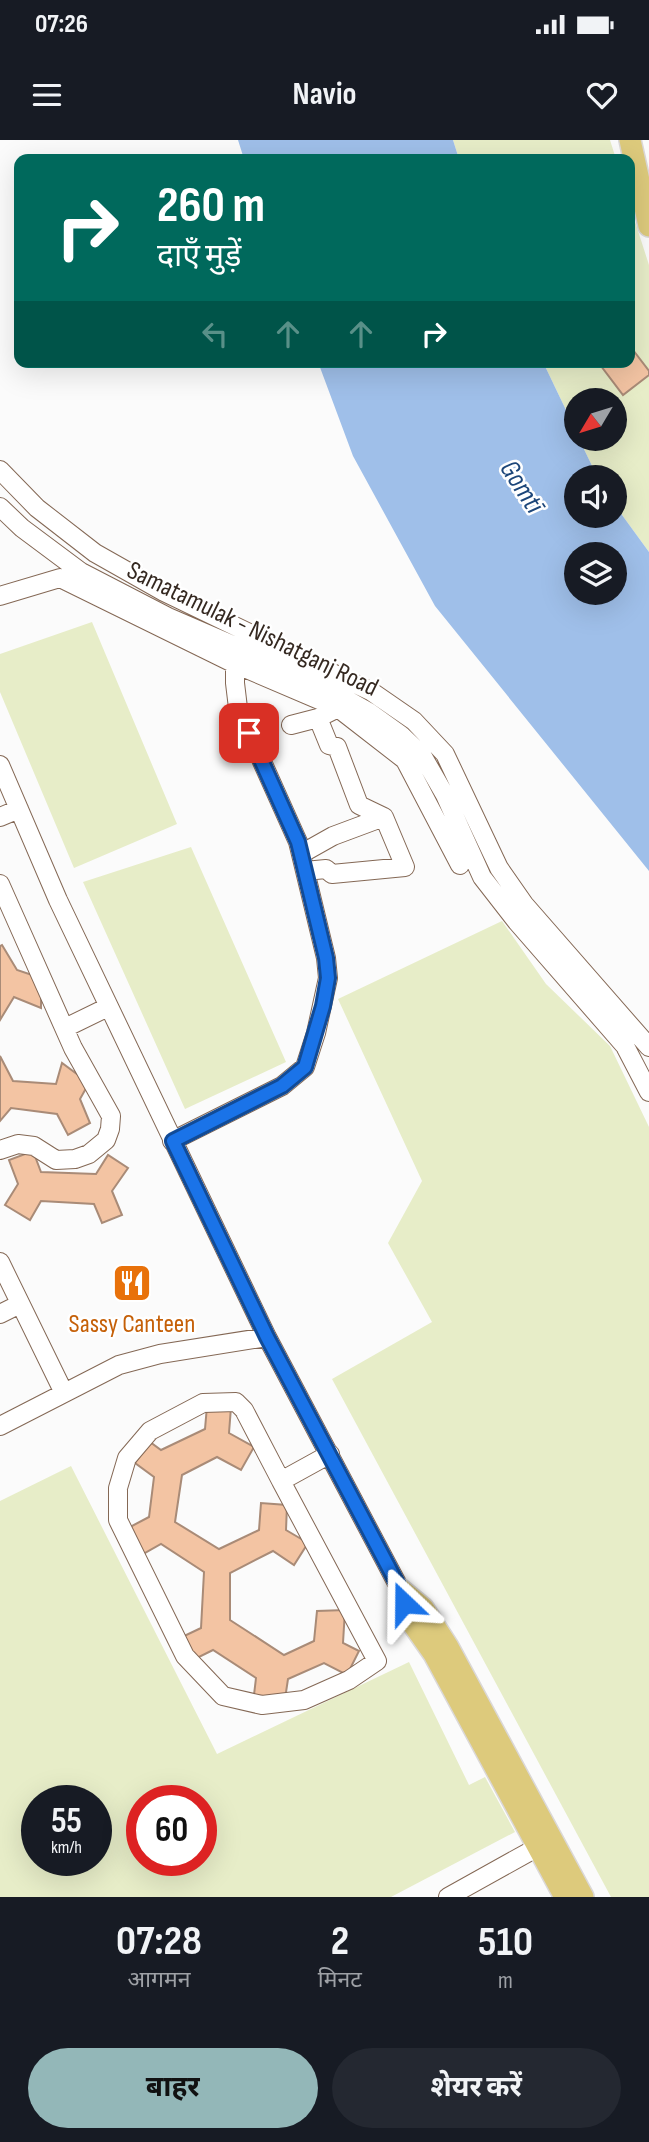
<!DOCTYPE html>
<html lang="hi">
<head>
<meta charset="utf-8">
<style>
	body { margin:0; font-family:"Sofia Sans Condensed","Noto Sans Devanagari",sans-serif; background:#242831; color:#f1f3f6; height:100vh; display:flex; flex-direction:column; font-size:26px; white-space:nowrap }
	* { box-sizing:border-box; margin:0 }
	p { font-size:23px; color:#9ea1a6 }
	.icon { flex:none; width:38px; height:38px; fill:none; stroke:currentColor; stroke-width:2; stroke-linecap:round; stroke-linejoin:round }
	.map { position:relative; height:1757px; overflow:hidden }
	.drawer { display:flex; flex-direction:column; background:#171b24; flex:1 }
	.drawer>* { flex:none }
	.banner { position:absolute; left:14px; top:14px; width:621px; height:214px; border-radius:14px; box-shadow:0 7px 28px #0002; background:#00695c; color:#fff; overflow:hidden }
	.needle { width:46px; rotate:232deg }
	.controls { position:absolute; left:564px; top:248px; display:grid; gap:14px }
	.controls a { display:grid; place-items:center; width:63px; height:63px; border-radius:50%; background:#171b24; box-shadow:0 7px 28px #0002; font-size:35px }
	.speed { position:absolute; left:21px; top:1645px; display:flex; gap:14px; font-size:35px; font-weight:700; text-align:center }
	.speed>* { display:grid; place-content:center; width:91px; height:91px; border-radius:50%; background:#171b24; box-shadow:0 7px 28px #0002; line-height:1 }
	.speed small { font-size:18px; font-weight:400 }
	.speed .limit { border:10px solid #d22; background:#fff; color:#111 }
	.pin { position:absolute; display:grid; place-items:center; width:60px; height:60px; color:#fff; margin:-30px; border-radius:14px; box-shadow:0 4px 10px #0006 }
	.me { position:absolute; width:77px; margin:-38px; rotate:337deg; stroke-linejoin:round; filter:drop-shadow(0 0 5px #0008) }
	.turn { display:flex; align-items:center; gap:24px; height:147px; padding:0 28px; font-size:32px }
	.turn .icon { width:91px; height:91px; stroke-width:2.5 }
	.turn b { display:block; font-size:49px; line-height:60px }
	.lanes { display:flex; align-items:center; height:66px; padding:0 28px; background:#0003; justify-content:center; gap:35px; direction:ltr }
	.lanes .off { opacity:.35 }
	.eta { display:flex; justify-content:space-evenly; align-items:center; height:119px; text-align:center }
	.eta b { font-size:42px; font-weight:700; line-height:49px }
	.button { display:flex; gap:14px; margin-top:auto; padding:14px 28px }
	.button a { flex:1; height:80px; border-radius:42px; background:#93b7b8; color:#111; font-size:28px; font-weight:700; line-height:80px; text-align:center }
	.button a+a { background:#242831; color:#f1f3f6 }
	.status { display:flex; justify-content:space-between; align-items:center; height:49px; padding:0 35px; background:#171b24; direction:ltr }
	.status svg { height:19px; fill:currentColor }
	header { display:flex; justify-content:space-between; align-items:center; height:91px; padding:0 28px; background:#171b24; font-size:32px; font-weight:700 }
	.map>svg:first-child { display:block }
	.green { fill:#e7edc8; fill-rule:evenodd }
	.water { fill:#9fbfe9; fill-rule:evenodd }
	.building { fill:#f3c4a3; stroke:#a98b77; stroke-width:2 }
	.lines { fill:none; stroke-linecap:round; stroke-linejoin:round }
	.minor-casing { stroke:#846855; stroke-width:20 }
	.major-casing { stroke:#dbd8d7; stroke-width:24 }
	.minor { stroke:#fff; stroke-width:18 }
	.major { stroke:#ddca7c; stroke-width:21 }
	.route-casing { stroke:#114b97; stroke-width:18 }
	.route { stroke:#1a73e8; stroke-width:12 }
	.labels { text-anchor:middle; stroke-width:5; stroke-linejoin:round; paint-order:stroke }
	.street-label { font-size:26px; fill:#352921; stroke:#fff }
	.food-label { font-size:26px; fill:#c56008; stroke:#fff }
	.water-label { font-size:28px; font-style:italic; fill:#1c467a; stroke:#fff }
</style>
</head>
<body>
<div class="status"><b>07:26</b><svg viewBox="0 0 49 12"><path d="M0 12V9h3v3zM5 12V6h3v6zM10 12V3h3v9zM15 12V0h3v12zM26 1h20v11H26zM47 4h2v5h-2z"/></svg></div>
<header><svg class="icon" aria-label="menu" viewBox="0 0 24 24"><path d="M4 6h16M4 12h16M4 18h16"/></svg>Navio<svg class="icon" aria-label="heart" viewBox="0 0 24 24"><path d="M12 20l-8-8c-3-5 5-10 8-4 3-6 11-1 8 4z"/></svg></header>
<div class="map">
<svg width="649" height="1757" viewBox="0 0 649 1757">
	<rect width="100%" height="100%" fill="#fbfbfb"/>
	<path class="green" d="M453,0H610L616,19H459Z
		M630,66L649,125V412L614,364V338H598L579,299H614V261H576V291L543,222H630Z
		M92,482L177,684L74,728L0,552V514Z
		M191,707L286,922L185,969L83,742Z
		M502,781L546,844L610,906L649,987V1757H611L332,1239L432,1182L388,1103L422,1041L338,859Z
		M71,1326L217,1614L409,1522L469,1645L485,1637L515,1692L391,1757H0V1361ZM37,1661H96V1720H37ZM142,1661H201V1720H142Z"/>
	<path class="water" d="M238,0H453L459,19H244Z
		M318,222H543L576,291V299H579L598,338H576V376H614V364L649,412V731L435,466L353,316ZM576,415H614V453H576Z"/>
	<path class="building" d="M630,206L649,231V235L623,255L598,222H630Z
		M2,805L17,830L41,838V868L14,857L0,880V806Z
		M0,916L13,941L56,944L62,923L89,943L80,959L90,983L68,995L57,974L11,968L0,981Z
		M33,1011L41,1032L96,1034L108,1015L128,1028L112,1051L122,1075L102,1083L94,1064L41,1061L30,1080L5,1065L18,1044L9,1020Z
		M207,1266L231,1267L229,1293L254,1307L241,1330L217,1317L182,1335L175,1382L219,1409L259,1390L261,1363L287,1365L286,1390L308,1403L294,1425L273,1411L230,1433V1480L284,1515L314,1501L317,1471L345,1470L343,1503L359,1511L347,1535L324,1523L288,1539L285,1559L254,1555L256,1538L213,1510L193,1520L182,1497L201,1488L204,1432L161,1404L143,1414L130,1387L149,1377L154,1337L135,1323L150,1302L161,1310L205,1289Z"/>
	<g class="lines">
		<g class="minor-casing">
			<path id="minor" d="M0,330L37,368L95,413L164,452L372,552L414,581L445,614L499,728L524,764L649,907
				M0,367L22,388L81,432L168,477L307,537L369,572L401,595L422,615L445,655L482,737L517,782L625,906L649,952
				M0,456L60,438L235,524L338,568L405,620L460,725
				M291,585L318,578
				M0,625L58,760L267,1197L400,1449
				M0,677L19,669
				M301,714L333,696L384,677
				M305,731L326,729L332,734L405,727L384,677L359,665L337,607L329,605L318,578L338,568
				M0,744L73,908L111,976L110,989L106,1000L89,1014L75,1019L56,1020L34,1006L18,1004L0,1010
				M65,888L108,867
				M172,1001L282,946L305,927L316,893L328,838L326,818L298,702L238,568L235,543V524
				M0,1122L64,1253
				M0,1174L20,1164
				M0,1286L119,1225L160,1214L267,1197
				M281,1341L377,1521L349,1540L304,1560L262,1565L223,1556L185,1516L118,1380V1348L127,1318L150,1291L203,1263L236,1262L244,1270L281,1341L330,1314
				M448,1757L538,1707"/>
		</g>
		<g class="major-casing">
			<path id="major" d="M630,0L649,86
				M565,1757L434,1514L408,1477L400,1449L423,1468L448,1507L583,1757"/>
		</g>
		<use href="#minor" class="minor"/>
		<use href="#major" class="major"/>
	</g>
	<g class="lines">
		<g class="route-casing">
			<path id="route" d="M249,593L298,702L326,818L328,838L323,866L305,927L282,946L173,1001L267,1197L400,1449L404,1463"/>
		</g>
		<use href="#route" class="route"/>
	</g>
	<defs>
		<g id="restaurant-square" transform="scale(2.0125)"><rect x="-9" y="-9" width="18" height="18" rx="4" fill="#e8710a" stroke="#fff"/><path d="M-5-6h1v4h1v-4h1v4h1v-4h1v5L-1.5 .5V6h-2V.5L-5-1ZM5-6V6H3V1.5H1.5Q1.5-4 5-6Z" fill="#fff"/></g>
	</defs>
	<g fill-rule="evenodd">
		<use href="#restaurant-square" x="132" y="1143"/>
	</g>
	<g class="labels">
		<g class="street-label">
			<text transform="translate(253 488) rotate(26)" y="9">Samatamulak - Nishatganj Road</text>
		</g>
		<g class="food-label">
			<text x="132" y="1192">Sassy Canteen</text>
		</g>
		<g class="water-label">
			<text transform="translate(523 346) rotate(57)" y="10">Gomtī</text>
		</g>
	</g>
</svg>
<div class="controls">
<a><svg class="needle" viewBox="-14 -14 28 28"><path d="M0-13l5 13h-10z" fill="#e53935"/><path d="M0 13l5-13h-10z" fill="#9ea1a6"/></svg></a>
<a><svg class="icon" aria-label="sound" viewBox="0 0 24 24"><path d="M4 9h4l5-4v14l-5-4H4zM17 9q2 3 0 6"/></svg></a>
<a><svg class="icon" aria-label="layers" viewBox="0 0 24 24"><path d="M12 4l9 5-9 5-9-5zM3 14l9 5 9-5"/></svg></a>
</div>
<div class="speed"><div>55<small>km/h</small></div><div class="limit">60</div></div>
<div class="pin" style="left:249px;top:593px;background:#d93025"><svg class="icon" aria-label="arrive" viewBox="0 0 24 24"><path d="M6 21V4h12l-3 4 3 4H6"/></svg></div>
<svg class="me" style="left:404px;top:1463px" viewBox="-20 -20 40 40"><path d="M0-17L14 15 0 8-14 15z" fill="#1a73e8" stroke="#fff" stroke-width="4"/></svg>
<div class="banner">
<div class="turn"><svg class="icon" aria-label="right" viewBox="0 0 24 24"><path d="M7 20v-9h11M14 6l5 5-5 5"/></svg><div><b>260 m</b>दाएँ मुड़ें</div></div>
<div class="lanes"><svg class="icon off" aria-label="left" viewBox="0 0 24 24"><path d="M17 20v-9H6M10 6l-5 5 5 5"/></svg><svg class="icon off" aria-label="ahead" viewBox="0 0 24 24"><path d="M12 20V5M6 11l6-6 6 6"/></svg><svg class="icon off" aria-label="ahead" viewBox="0 0 24 24"><path d="M12 20V5M6 11l6-6 6 6"/></svg><svg class="icon" aria-label="right" viewBox="0 0 24 24"><path d="M7 20v-9h11M14 6l5 5-5 5"/></svg></div>
</div>
</div>
<section class="drawer">
<div class="eta">
<div><b>07:28</b><p>आगमन</p></div>
<div><b>2</b><p>मिनट</p></div>
<div><b>510</b><p>m</p></div>
</div>
<div class="button"><a>बाहर</a><a>शेयर करें</a></div>
</section>
</body>
</html>
